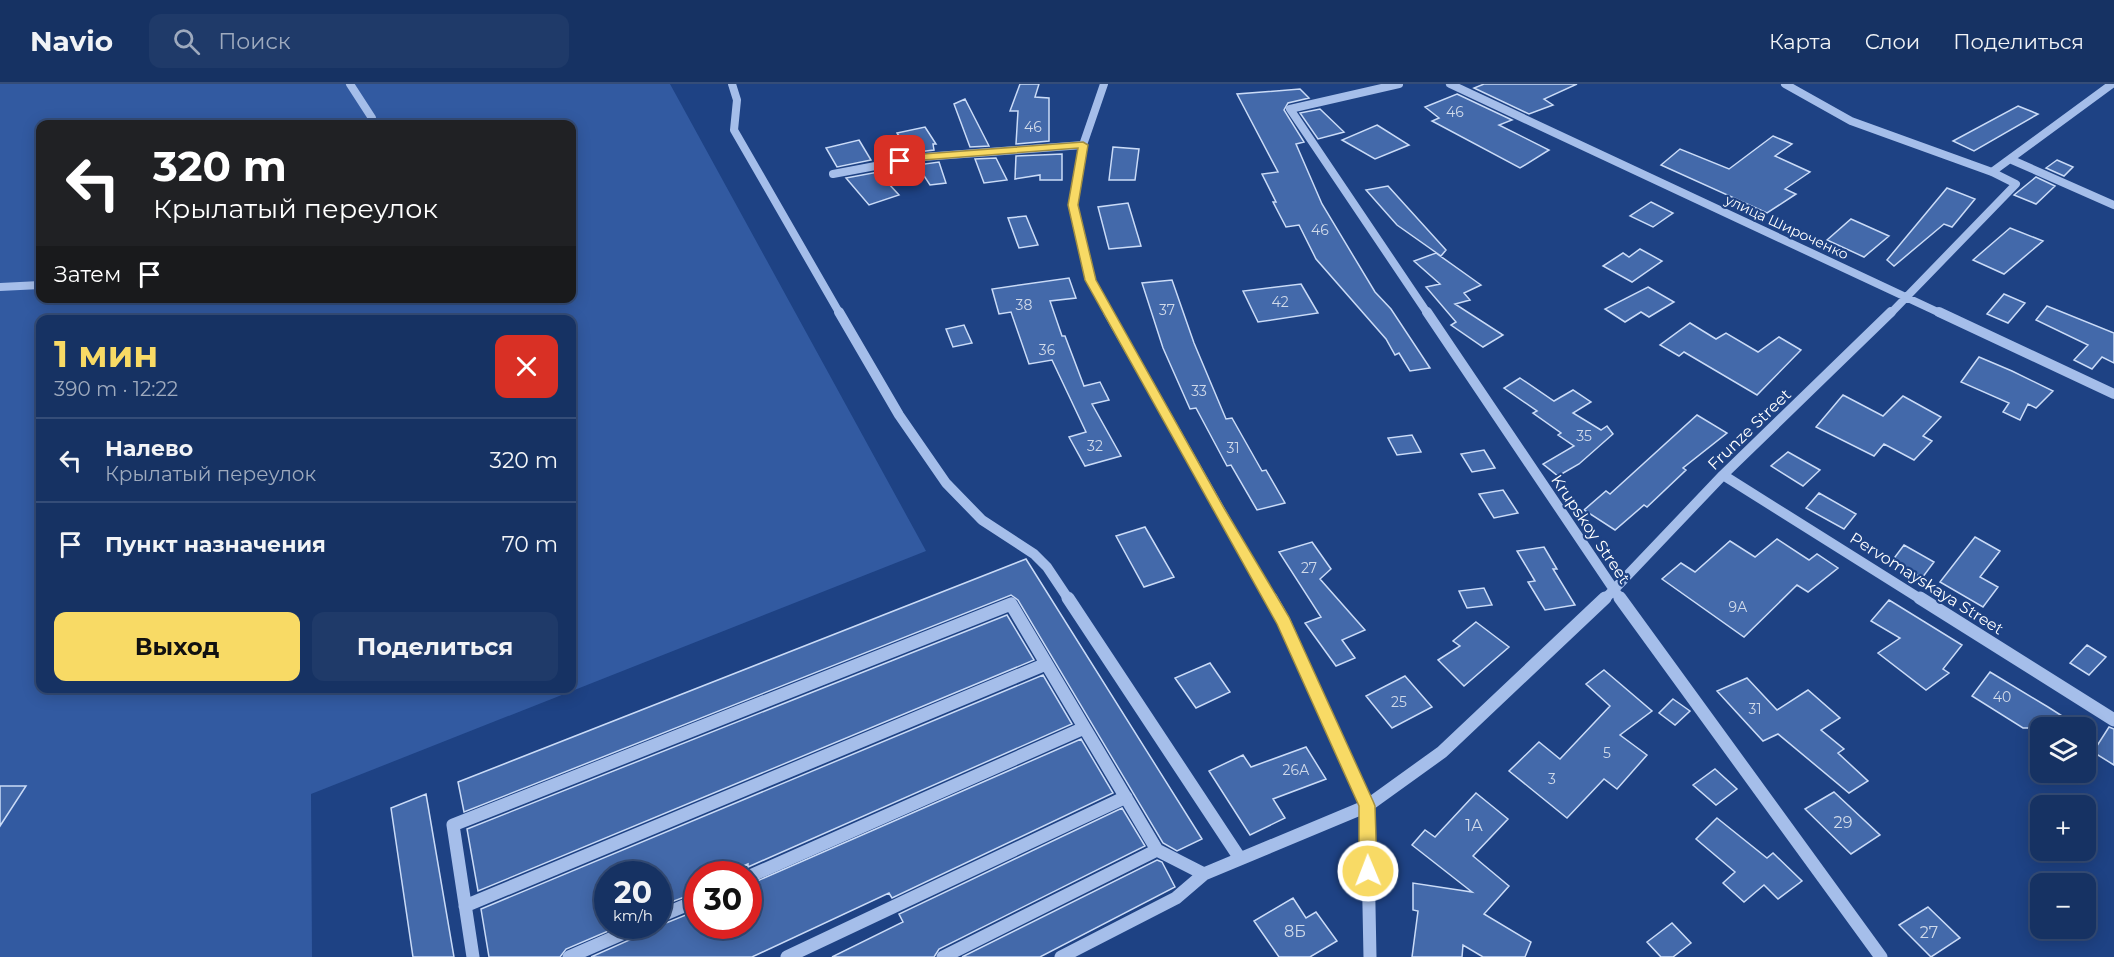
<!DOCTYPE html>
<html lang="ru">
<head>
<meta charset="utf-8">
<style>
	body { margin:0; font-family:Montserrat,sans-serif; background:#1f3a69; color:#f1f3f6; height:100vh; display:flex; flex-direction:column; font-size:22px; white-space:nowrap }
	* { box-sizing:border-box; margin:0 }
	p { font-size:20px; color:#9eaabe }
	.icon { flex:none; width:33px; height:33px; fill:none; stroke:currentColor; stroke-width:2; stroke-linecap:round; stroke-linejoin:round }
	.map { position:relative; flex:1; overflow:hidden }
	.side { position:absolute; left:36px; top:231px; width:540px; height:378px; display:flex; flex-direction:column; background:#163263; border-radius:12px; box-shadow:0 3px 15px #0003,0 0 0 2px #354d78 }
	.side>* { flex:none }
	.hud { position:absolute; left:36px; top:36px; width:540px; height:183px; border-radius:12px; box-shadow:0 3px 15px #0003,0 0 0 2px #354d78; background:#202124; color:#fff; overflow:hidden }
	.controls { position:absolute; left:2030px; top:633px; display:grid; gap:12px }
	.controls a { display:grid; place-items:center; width:66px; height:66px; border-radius:12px; background:#163263; box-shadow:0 3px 15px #0003,0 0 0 2px #354d78; font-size:30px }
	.speed { position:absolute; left:594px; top:777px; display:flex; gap:12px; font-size:30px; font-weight:700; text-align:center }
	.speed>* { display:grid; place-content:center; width:78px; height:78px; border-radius:50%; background:#163263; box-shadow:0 3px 15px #0003,0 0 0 2px #354d78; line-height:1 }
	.speed small { font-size:15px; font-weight:400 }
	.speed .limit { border:9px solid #d22; background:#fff; color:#111 }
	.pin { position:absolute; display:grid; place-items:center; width:51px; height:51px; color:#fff; margin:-26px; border-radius:12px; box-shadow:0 3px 9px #0006 }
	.me { position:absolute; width:66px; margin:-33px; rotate:359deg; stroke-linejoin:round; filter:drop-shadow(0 0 4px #0008) }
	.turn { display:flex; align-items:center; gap:21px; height:126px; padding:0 18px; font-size:27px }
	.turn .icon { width:78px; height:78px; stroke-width:2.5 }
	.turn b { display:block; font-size:42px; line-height:51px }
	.then { display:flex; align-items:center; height:57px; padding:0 18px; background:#0003; gap:12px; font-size:22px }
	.round { display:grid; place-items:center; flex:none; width:63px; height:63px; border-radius:12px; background:#1f3a69 }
	.headline { display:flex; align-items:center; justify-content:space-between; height:102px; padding:0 18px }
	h1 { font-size:36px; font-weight:700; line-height:45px; color:#f8da65 }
	.primary-button { display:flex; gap:12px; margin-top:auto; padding:12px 18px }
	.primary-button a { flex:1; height:69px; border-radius:12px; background:#f8da65; color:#111; font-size:24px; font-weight:700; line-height:69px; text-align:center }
	.primary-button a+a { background:#1f3a69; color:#f1f3f6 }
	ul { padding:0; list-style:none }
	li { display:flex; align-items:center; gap:18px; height:84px; padding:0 18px; border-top:2px solid #354d78 }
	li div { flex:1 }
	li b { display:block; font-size:22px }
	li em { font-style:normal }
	header { display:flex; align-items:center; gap:36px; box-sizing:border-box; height:84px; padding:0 30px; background:#163263; border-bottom:2px solid #354d78 }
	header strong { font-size:28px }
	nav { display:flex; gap:33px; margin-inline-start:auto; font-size:21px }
	.search { width:420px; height:54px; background:#1f3a69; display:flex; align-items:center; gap:15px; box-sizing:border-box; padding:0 21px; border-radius:12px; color:#9eaabe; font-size:22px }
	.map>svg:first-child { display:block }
	.green { fill:#325aa1; fill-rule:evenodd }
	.building { fill:#4369aa; stroke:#cadbf7; stroke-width:1.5 }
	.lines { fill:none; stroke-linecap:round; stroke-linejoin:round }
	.minor-far2 { stroke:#a5beea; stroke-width:8 }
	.minor-far1 { stroke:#a5beea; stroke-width:10 }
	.minor { stroke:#a5beea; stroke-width:13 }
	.route { fill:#f8da65; stroke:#a18e42; stroke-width:1.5 }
	.labels { text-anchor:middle; stroke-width:4.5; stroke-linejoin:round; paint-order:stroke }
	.number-label { font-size:14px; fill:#d0daea }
	.far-street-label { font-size:14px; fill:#fff; stroke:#1e4284 }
	.street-label { font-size:16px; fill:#fff; stroke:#1e4284 }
	.near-number-label { font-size:16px; fill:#d0daea }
</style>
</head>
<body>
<header>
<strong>Navio</strong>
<div class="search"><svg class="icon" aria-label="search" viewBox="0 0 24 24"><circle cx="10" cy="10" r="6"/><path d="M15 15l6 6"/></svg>Поиск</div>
<nav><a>Карта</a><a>Слои</a><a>Поделиться</a></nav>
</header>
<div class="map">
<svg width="2114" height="873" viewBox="0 0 2114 873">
	<rect width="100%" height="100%" fill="#1e4284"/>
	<path class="green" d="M0,0H670L926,467L311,710L312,873H0ZM40,40H572V214H40ZM40,236H572V604H40Z"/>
	<path class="building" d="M1020,0H1039L1035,13L1049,14V57L1016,60L1018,27H1010Z
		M1484,0H1577L1544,15L1553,21L1529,30L1474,4Z
		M1300,5L1309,14L1288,19L1284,26L1304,58L1296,60L1322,120L1375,208L1391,225L1430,284L1410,287L1399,269L1395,271L1386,255L1316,175L1299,141L1286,143L1273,118H1276L1262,90L1278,88L1237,10Z
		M1457,10L1512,36L1499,41L1549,66L1520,84L1432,37L1439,34L1425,23Z
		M965,15L989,62L970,63L954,20Z
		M2018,22L2038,30L1974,67L1953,57Z
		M1320,25L1344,48L1318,55L1300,29Z
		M1377,41L1409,61L1375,75L1342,56Z
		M925,43L936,60H933L934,66L909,69L897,49Z
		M1773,52L1792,60L1775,72L1810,88L1785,105L1796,110L1767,129L1661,81L1680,65L1729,85Z
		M859,56L871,76L837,83L826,64Z
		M1113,63L1139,65L1135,96H1109Z
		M1062,70V96H1040V91L1015,95L1016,72Z
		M996,74L1007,96L984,99L975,75Z
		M2057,76L2073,83L2064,92L2046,84Z
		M939,78L946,99L930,101L917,81Z
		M878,88L899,111L869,121L846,94Z
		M2036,93L2055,102L2036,120L2014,111Z
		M1388,102L1446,166L1441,172L1397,141L1366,106Z
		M1947,104L1975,115L1952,143L1944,140L1894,182L1887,176Z
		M1651,118L1673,129L1653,143L1630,132Z
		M1128,119L1141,162L1109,165L1098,123Z
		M1026,132L1038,161L1019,164L1008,134Z
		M1851,135L1889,152L1864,173L1827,156Z
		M2010,144L2043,157L2004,190L1973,176Z
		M1640,165L1662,177L1632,198L1603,182L1623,169L1629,173Z
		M1436,169L1481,201L1464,209L1470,216L1455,220L1503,251L1483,263L1451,241L1456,238L1426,203L1440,200L1414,177Z
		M1069,194L1076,214L1050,217L1062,252H1065L1084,302L1100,298L1109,316L1092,320L1121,372L1085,382L1069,353L1086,348L1052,276L1029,280L1011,228L999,230L992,205Z
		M1172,196L1194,259L1226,335L1232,334L1262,387L1266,386L1285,419L1257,426L1231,381L1227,382L1196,324L1190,325L1163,264L1142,199Z
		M1301,200L1318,229L1258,238L1243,207Z
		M1648,203L1674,218L1649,233L1641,228L1625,238L1605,225Z
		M2004,210L2025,219L2008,239L1987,230Z
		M2047,222L2114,249V279L2102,273L2092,285L2074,276L2088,261L2036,236Z
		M1690,239L1716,255L1726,249L1758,268L1779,253L1801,266L1757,311L1684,268L1679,272L1660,261Z
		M964,241L972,259L953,263L946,245Z
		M1979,273L2012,287L2053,307L2036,324L2028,320L2020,336L2003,328L2009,319L1961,298Z
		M1520,294L1554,317L1573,306L1591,318L1573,329L1601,346L1607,342L1613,350L1579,380L1558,392L1543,380L1574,362L1558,351L1561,349L1533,329L1537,327L1504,304Z
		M1843,311L1883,332L1903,312L1941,333L1923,352L1932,357L1914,376L1884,360L1874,372L1816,343Z
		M1697,331L1727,349L1683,384L1686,386L1647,423L1644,421L1615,446L1584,426L1606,407L1610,410Z
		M1412,351L1421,368L1397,371L1388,354Z
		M1484,366L1495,384L1472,388L1461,370Z
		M1788,368L1820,386L1803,402L1771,382Z
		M1503,406L1518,429L1494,434L1479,410Z
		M1819,409L1856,430L1844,445L1806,424Z
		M1145,443L1174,493L1144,503L1116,452Z
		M1975,453L2000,467L1980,493L1998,503L1983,523L1940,498Z
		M1777,455L1809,476L1817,470L1838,484L1808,508L1797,501L1744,553L1662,495L1681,479L1695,488L1730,457L1755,473Z
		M1312,458L1331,485L1320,495L1365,546L1342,556L1355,574L1336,582L1305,539L1321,533L1279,468Z
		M1904,461L1934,478L1922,494L1892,477Z
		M1544,463L1557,485H1553L1575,521L1545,526L1528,498L1535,497L1517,467Z
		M1026,475L1202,755L1177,767L1163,759L1018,516L1011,511L464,728L458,698Z
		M1484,504L1492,521L1467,524L1459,507Z
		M1889,516L1962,561L1943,585L1949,589L1926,606L1878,569L1900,554L1871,537Z
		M1007,531L1034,576L478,807L467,745Z
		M1476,538L1509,563L1464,602L1438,576L1460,562L1453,557Z
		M2087,561L2106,573L2089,591L2070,579Z
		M1210,579L1230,608L1196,624L1175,594Z
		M1604,586L1652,627L1620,651L1647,671L1617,705L1604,695L1567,734L1509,687L1539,658L1560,675L1610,622L1586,600Z
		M1990,588L2048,623L2081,644H2023L1972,612Z
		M1043,591L1072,640L748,783V780L725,790H698V808L658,823V790H608V842H620L566,865L560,873H489L481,825Z
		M1405,592L1432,623L1392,644L1366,612Z
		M1747,594L1777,626L1808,606L1840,634L1821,646L1844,665L1838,669L1868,697L1849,709L1778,650L1763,657L1717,607Z
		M1673,615L1690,627L1675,641L1659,629Z
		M2109,643L2114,645V681L2093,668Z
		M1081,655L1113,709L892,814L889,809L752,873H591L643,850L648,842L661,841L698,826V842H748V801Z
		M1306,663L1326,695L1273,715L1285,734L1250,751L1209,687L1243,671L1251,683Z
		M1715,685L1737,705L1716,721L1693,701Z
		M0,702H26L0,742Z
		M1834,708L1880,751L1851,770L1805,725Z
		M1476,709L1508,735L1473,772L1509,802L1484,830L1531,858L1525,873H1483L1463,861L1462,873H1412L1418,827L1413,826V799L1472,808L1412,761L1425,746L1435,753Z
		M426,710L454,873H413L391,724Z
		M1122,724L1145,762L939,865L934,873H832L903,838L899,830Z
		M1717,734L1767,774L1773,769L1802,797L1778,815L1764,801L1744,818L1723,799L1735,788L1696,755Z
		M1157,776L1162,778L1175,803L1040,873H962Z
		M1293,814L1306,834L1316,828L1337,857L1310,873H1279L1254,837Z
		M1928,823L1960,854L1931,873L1899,841Z
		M1672,839L1691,859L1673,873H1661L1647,858Z"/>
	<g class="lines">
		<path class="minor-far2" d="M350,0L372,34L371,40
			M732,0L737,16L734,46L840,230
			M1104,0L1083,61L1073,121L1090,196L1109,230
			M1399,0L1290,25L1428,230
			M1450,0L1942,230
			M1785,0L1851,37L1992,88L2016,100L1890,230
			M2012,76L2114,121
			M1992,88L2112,0
			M833,90L923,73L1083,61
			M0,203L40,201"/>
		<path class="minor-far1" d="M839,228L899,331L946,399L982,436L1034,470L1047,483L1069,516
			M1108,228L1271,516
			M1427,228L1621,516
			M1939,228L2114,310
			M1723,391L1922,516
			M1604,516L1723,391L1891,228"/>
		<path class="minor" d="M1068,514L1239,773
			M1271,514L1284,537L1367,722L1370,873
			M1620,514L1881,873
			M1920,514L2114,636
			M748,793L1084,644
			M465,822L1046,580
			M658,833L698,816
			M473,873L453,741L1011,520L1157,766L1204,790
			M569,873L640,842
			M787,873L1126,713
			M943,873L1157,766
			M1061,873L1176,814L1204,790L1367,722L1442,668L1605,514"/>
	</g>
	<path class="route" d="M1083,58L1088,61L1078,121L1096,196L1224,424L1289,533L1373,717L1375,722L1377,787L1374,793L1368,795L1362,793L1359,787V722L1277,540L1085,196L1068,121L1078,64L923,76L900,80L895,77L923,70Z"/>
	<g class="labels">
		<g class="number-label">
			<text x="1455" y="33">46</text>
			<text x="1033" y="48">46</text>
			<text x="1320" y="151">46</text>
			<text x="1280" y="223">42</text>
			<text x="1024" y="226">38</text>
			<text x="1167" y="231">37</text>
			<text x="1047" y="271">36</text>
			<text x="1199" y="312">33</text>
			<text x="1584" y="357">35</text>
			<text x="1095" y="367">32</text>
			<text x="1233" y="369">31</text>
			<text x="1309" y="489">27</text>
			<text x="1738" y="528">9А</text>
			<text x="2002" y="618">40</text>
			<text x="1399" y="623">25</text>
			<text x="1755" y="630">31</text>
			<text x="1607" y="674">5</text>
			<text x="1296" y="691">26А</text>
			<text x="1552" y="700">3</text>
		</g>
		<g class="far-street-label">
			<text transform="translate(1787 143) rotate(25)" y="5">улица Широченко</text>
		</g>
		<g class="street-label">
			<text transform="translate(1749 345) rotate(-44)" y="6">Frunze Street</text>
			<text transform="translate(1591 445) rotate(56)" y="6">Krupskoy Street</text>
			<text transform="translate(1927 499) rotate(32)" y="6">Pervomayskaya Street</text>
		</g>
		<g class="near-number-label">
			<text x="1843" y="744">29</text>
			<text x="1474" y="747">1А</text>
			<text x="1295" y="853">8Б</text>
			<text x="1929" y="854">27</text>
		</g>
	</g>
</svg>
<div class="controls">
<a><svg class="icon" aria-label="layers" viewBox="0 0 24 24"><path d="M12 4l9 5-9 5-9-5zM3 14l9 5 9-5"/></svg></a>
<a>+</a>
<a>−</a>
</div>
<div class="speed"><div>20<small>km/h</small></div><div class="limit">30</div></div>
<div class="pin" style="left:900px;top:77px;background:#d93025"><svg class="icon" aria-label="arrive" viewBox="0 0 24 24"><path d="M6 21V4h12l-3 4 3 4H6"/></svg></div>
<svg class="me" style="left:1368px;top:787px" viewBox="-20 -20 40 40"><circle r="17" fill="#f8da65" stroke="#fff" stroke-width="3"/><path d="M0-11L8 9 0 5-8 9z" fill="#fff"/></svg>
<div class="hud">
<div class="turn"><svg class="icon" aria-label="left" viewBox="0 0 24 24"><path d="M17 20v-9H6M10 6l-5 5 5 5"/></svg><div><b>320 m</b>Крылатый переулок</div></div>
<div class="then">Затем<svg class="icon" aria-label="arrive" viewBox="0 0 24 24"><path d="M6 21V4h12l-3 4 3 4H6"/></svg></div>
</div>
<section class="side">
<div class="headline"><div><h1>1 мин</h1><p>390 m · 12:22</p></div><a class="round" style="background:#d93025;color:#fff"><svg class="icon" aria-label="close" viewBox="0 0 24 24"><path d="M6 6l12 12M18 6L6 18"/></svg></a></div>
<ul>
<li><svg class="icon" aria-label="left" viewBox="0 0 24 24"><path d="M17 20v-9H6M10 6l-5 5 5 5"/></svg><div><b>Налево</b><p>Крылатый переулок</p></div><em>320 m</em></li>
<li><svg class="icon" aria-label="arrive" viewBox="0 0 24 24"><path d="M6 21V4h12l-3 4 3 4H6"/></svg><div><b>Пункт назначения</b></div><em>70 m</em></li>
</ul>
<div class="primary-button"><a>Выход</a><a>Поделиться</a></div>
</section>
</div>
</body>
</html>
